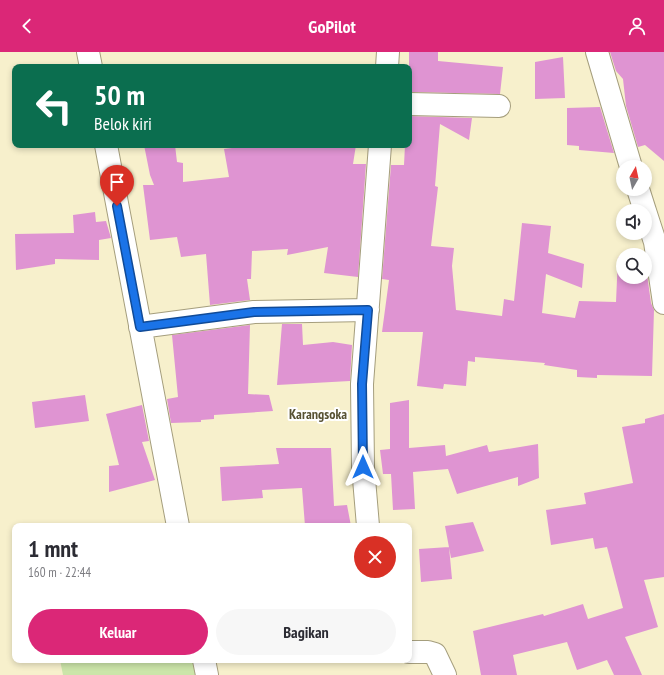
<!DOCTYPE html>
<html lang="id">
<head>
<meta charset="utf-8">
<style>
	body { margin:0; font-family:"PT Sans Narrow",sans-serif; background:#f7f7f7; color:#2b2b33; height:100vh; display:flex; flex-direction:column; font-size:15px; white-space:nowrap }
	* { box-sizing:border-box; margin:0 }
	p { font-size:13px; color:#7c7c81 }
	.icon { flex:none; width:22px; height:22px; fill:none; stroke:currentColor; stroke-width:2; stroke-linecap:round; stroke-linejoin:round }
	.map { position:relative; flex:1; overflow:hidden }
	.panel { position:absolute; left:12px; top:471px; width:400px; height:140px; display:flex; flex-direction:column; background:#fff; border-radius:8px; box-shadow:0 2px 6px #0003 }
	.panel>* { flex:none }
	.top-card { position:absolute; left:12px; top:12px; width:400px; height:84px; border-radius:8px; box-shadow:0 2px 6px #0003; background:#0b6e4f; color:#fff; overflow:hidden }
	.needle { width:26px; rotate:9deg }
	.tools { position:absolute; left:616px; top:108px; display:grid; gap:8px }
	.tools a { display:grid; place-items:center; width:36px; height:36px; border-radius:50%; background:#fff; box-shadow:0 2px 6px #0003; font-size:20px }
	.pin { position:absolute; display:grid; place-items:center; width:34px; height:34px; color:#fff; margin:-41px -17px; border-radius:50% 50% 50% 0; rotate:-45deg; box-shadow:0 0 4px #0007 }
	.pin .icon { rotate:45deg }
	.me { position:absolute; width:44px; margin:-22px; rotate:0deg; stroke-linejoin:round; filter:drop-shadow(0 0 3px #0008) }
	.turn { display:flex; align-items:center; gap:14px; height:84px; padding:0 16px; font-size:18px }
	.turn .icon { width:52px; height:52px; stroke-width:2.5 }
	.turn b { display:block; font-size:28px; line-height:34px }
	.round { display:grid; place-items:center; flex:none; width:42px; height:42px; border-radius:21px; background:#f7f7f7 }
	.head { display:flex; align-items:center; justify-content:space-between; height:68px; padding:0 16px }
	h1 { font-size:24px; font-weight:600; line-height:30px }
	.action { display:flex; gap:8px; margin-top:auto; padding:8px 16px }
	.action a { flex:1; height:46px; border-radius:24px; background:#db2777; color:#fff; font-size:16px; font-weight:600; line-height:46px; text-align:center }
	.action a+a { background:#f7f7f7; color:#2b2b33 }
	header { display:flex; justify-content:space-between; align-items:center; height:52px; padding:0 16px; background:#db2777; color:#fff; font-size:18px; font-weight:600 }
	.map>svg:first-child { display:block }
	.green { fill:#cce5a9 }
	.building { fill:#df94d2 }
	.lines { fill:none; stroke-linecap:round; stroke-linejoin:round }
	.minor-casing { stroke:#a59e7d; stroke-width:24 }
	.minor { stroke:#fff; stroke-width:22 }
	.route-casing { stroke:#114b97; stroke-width:10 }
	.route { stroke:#1a73e8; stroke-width:7 }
	.labels { text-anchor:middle; stroke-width:4; stroke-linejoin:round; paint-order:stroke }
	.quarter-label { font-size:14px; font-weight:bold; fill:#585233; stroke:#fff }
</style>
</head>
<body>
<header><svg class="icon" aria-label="back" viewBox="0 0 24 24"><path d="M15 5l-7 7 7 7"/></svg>GoPilot<svg class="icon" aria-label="person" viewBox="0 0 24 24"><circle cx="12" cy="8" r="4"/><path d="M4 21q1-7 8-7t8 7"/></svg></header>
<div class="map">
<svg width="664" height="623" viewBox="0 0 664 623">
	<rect width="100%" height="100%" fill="#f7f0cc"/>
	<path class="green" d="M60,608H195L198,623H63Z"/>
	<path class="building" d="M409,0H438V9L503,15L500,42L409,40Z
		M610,0H664V109L645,93L638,95L626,54L623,27L616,19Z
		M563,5L565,46L535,47V10Z
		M600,55L614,101L579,98V94L567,93V56Z
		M409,64L472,66L469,88L440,72L435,134L438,135L431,194L454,196L452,214L456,258L502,264L504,247L514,249L522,171L551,174L548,201L584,212L582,236L546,222L542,261L575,266L579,249L616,250L618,205H623V225H645V208L651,251L654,258L652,324L597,323V326L577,325V318L544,313L545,311L475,305V310L468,309L466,334L444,332L443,337L417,334L423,280H382L389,228L382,227L391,113H404L405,93H409Z
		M144,93H175L177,110L183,111V130L229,125L224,97L256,93H356L353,112H366L358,225L324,221L328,195L287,203L288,197L252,199L251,227H247L250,248L210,253L206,202L181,205L177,185L150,188L143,133H154L150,123Z
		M95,160L96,170L106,169L111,186L99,188V208L55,207V212L16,218L15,182L74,181L73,163Z
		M282,272H302L303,293L333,290L352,293L350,329L277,333Z
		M250,273L248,342L269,343L273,359L214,363V367L201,368V370L171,371L167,347L178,345L172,283Z
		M85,343L89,369L35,376L32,350Z
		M409,348V396L445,393L446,404L487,393L489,400L538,392L539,426L518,434V425L457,442L448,417L413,420L415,457L393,458L391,422H383L380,398L390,397V351Z
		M142,353L149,389L142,390L155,428L109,440V414L119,413L106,362Z
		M664,362V525L644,528L658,575L625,585L642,623H614L607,608L577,618L567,590L513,603L517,623H481L473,579L543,562L544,564L583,552L588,567L623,556L607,495L595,497L593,486L551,493L546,458L586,452L584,441L633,431L622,375L645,371V367Z
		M276,396H331L334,454L347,453L351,474H305L302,436L262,438L263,446L222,449L220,415L279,412Z
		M473,470L484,499L451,506L445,474Z
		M449,495L452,527L421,530L419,497Z"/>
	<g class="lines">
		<g class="minor-casing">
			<path id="minor" d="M88,0L91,15
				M597,0L631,115
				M387,15L388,0
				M409,52L499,54
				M106,93L178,474
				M638,137L645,159
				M645,159L655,190L664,251
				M140,275L254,260L368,258
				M368,474L363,415L362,332L380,93
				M409,600H428L435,602L445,623
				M204,608L207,623"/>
		</g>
		<use href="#minor" class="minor"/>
	</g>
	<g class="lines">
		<g class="route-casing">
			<path id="route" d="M117,154L140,275L254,260L368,258L362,332L363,415"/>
		</g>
		<use href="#route" class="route"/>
	</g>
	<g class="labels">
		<g class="quarter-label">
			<text x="318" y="367">Karangsoka</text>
		</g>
	</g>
</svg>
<div class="tools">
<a><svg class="needle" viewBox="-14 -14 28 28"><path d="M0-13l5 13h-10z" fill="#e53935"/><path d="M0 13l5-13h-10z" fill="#7c7c81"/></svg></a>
<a><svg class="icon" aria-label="sound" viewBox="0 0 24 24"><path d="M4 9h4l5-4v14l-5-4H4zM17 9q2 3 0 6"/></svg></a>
<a><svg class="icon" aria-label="search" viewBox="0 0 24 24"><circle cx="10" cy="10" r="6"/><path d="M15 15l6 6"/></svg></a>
</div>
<div class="pin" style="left:117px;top:154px;background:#d93025"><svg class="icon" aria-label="arrive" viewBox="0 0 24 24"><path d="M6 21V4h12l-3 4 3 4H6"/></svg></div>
<svg class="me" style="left:363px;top:415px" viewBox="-20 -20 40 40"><path d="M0-17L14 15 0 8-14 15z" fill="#1a73e8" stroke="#fff" stroke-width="4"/></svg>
<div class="top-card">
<div class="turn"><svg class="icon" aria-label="left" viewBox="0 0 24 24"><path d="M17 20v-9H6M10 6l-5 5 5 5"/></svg><div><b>50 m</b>Belok kiri</div></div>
</div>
<section class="panel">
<div class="head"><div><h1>1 mnt</h1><p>160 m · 22:44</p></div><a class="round" style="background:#d93025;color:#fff"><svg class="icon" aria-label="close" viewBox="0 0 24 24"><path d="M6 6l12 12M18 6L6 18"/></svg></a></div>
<div class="action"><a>Keluar</a><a>Bagikan</a></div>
</section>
</div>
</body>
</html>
